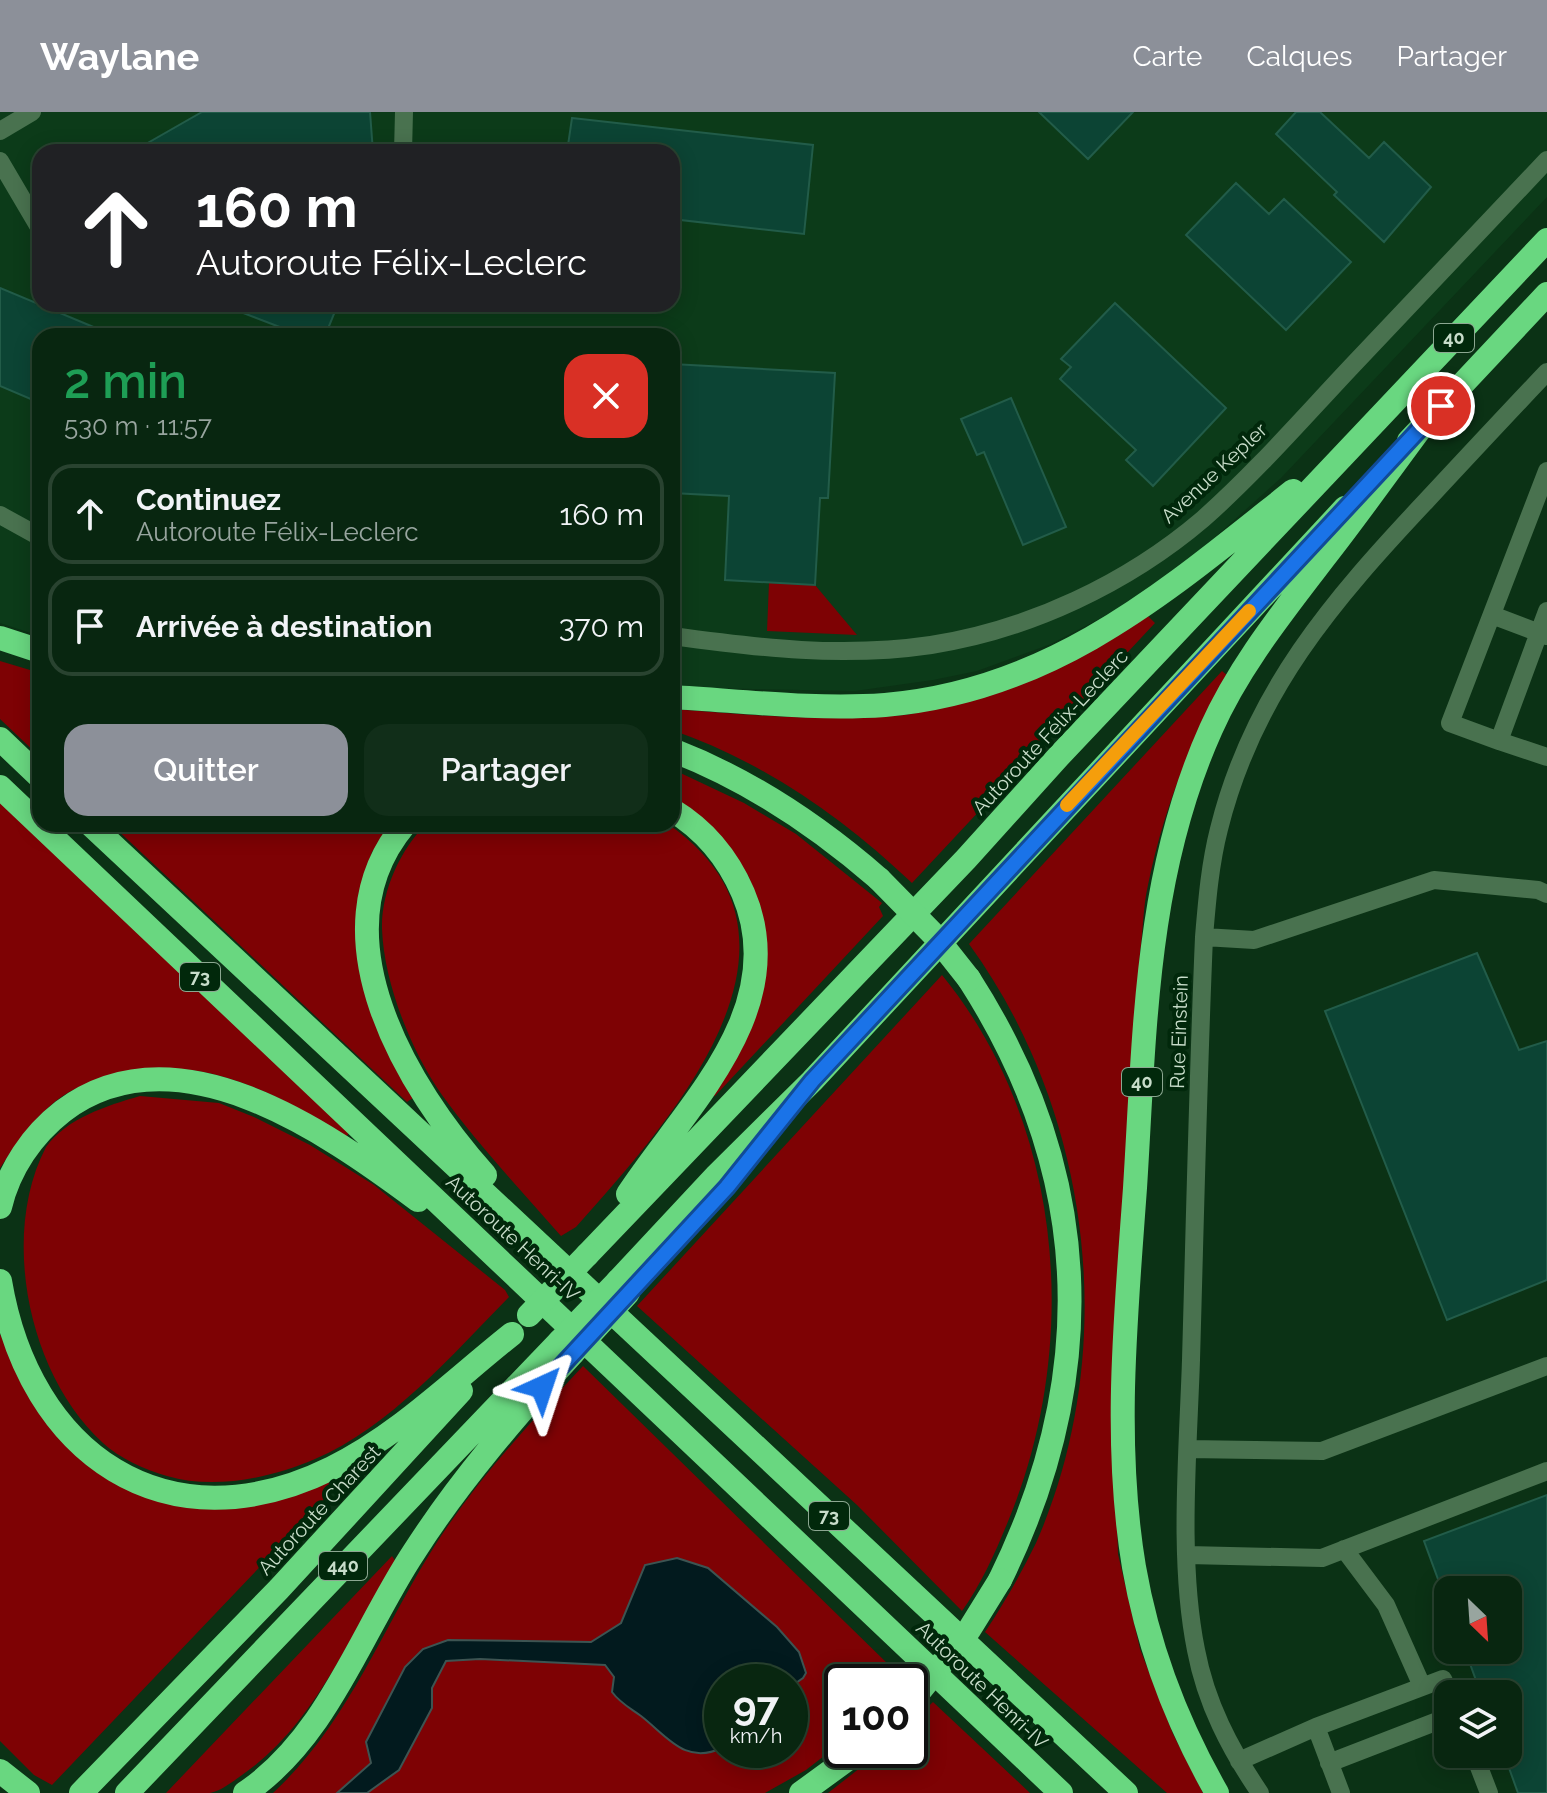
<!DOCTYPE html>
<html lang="fr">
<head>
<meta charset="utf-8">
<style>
	body { margin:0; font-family:Raleway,sans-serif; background:#112e19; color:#f1f3f6; height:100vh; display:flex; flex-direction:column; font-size:30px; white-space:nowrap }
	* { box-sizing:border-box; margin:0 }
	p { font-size:26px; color:#98a59f }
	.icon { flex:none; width:44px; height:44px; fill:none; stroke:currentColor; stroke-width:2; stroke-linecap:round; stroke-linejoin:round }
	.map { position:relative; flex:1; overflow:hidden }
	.side { position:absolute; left:32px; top:216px; width:648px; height:504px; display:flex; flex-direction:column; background:#082610; border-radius:24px; box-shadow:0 4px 20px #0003,0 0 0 2px #294330 }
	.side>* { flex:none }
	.guide { position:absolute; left:32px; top:32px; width:648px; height:168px; border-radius:24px; box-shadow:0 4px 20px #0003,0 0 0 2px #294330; background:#202124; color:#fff; overflow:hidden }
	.needle { width:52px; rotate:155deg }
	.controls { position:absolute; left:1434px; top:1464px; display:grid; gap:16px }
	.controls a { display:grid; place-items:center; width:88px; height:88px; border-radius:16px; background:#082610; box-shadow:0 4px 20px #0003,0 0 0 2px #294330; font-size:40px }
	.speed { position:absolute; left:704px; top:1552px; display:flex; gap:16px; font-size:40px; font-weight:700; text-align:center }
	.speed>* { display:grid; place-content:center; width:104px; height:104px; border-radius:50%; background:#082610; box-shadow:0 4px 20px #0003,0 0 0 2px #294330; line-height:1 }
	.speed small { font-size:20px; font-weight:400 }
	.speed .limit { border:4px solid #111; border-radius:12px; background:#fff; color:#111 }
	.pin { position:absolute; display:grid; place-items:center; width:68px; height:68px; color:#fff; margin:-34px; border:4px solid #fff; border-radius:50%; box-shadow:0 2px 8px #0007 }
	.me { position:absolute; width:88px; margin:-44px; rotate:42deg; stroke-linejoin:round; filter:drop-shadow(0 0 6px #0008) }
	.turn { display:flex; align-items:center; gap:28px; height:168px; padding:0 32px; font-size:36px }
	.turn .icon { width:104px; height:104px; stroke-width:2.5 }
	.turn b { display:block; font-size:56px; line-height:68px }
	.round { display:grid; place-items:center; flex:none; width:84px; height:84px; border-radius:24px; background:#112e19 }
	.overview { display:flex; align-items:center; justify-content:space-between; height:136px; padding:0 32px }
	h1 { font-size:48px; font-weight:600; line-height:60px; color:#1e9e55 }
	.cta { display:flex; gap:16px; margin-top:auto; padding:16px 32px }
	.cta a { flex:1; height:92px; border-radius:24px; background:#8c9099; color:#fff; font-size:32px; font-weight:600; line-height:92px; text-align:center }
	.cta a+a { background:#112e19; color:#f1f3f6 }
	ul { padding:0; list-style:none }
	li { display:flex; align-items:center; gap:24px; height:100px; margin:0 16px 12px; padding:0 16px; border:4px solid #294330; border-radius:24px }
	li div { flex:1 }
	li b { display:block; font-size:30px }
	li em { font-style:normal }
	header { display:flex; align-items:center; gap:48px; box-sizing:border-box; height:112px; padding:0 40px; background:#8c9099; color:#fff }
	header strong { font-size:38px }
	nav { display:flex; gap:44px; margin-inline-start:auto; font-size:28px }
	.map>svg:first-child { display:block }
	.built { fill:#0c3b19; fill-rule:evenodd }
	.green { fill:#7e0204; fill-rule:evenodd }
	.water { fill:#021a1e; stroke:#3d5452; stroke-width:2 }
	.building { fill:#0c4434; stroke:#225c49; stroke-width:2 }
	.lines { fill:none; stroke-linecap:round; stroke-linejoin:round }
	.minor { stroke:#49724f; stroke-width:18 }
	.highway { stroke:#69d780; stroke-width:24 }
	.highway-bridge { stroke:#69d780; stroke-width:24 }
	.route-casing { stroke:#114b97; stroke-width:20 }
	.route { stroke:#1a73e8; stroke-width:14 }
	.slow { stroke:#f59e0b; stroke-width:14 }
	.labels { text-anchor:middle; stroke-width:8; stroke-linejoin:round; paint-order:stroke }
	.shield { fill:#01280b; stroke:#8ca791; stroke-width:2 }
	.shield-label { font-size:18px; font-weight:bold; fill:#c8ddca }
	.street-label { font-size:20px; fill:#c8ddca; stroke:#01280b }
</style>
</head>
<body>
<header>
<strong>Waylane</strong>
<nav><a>Carte</a><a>Calques</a><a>Partager</a></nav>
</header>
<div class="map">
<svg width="1547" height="1681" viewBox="0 0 1547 1681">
	<rect width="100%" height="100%" fill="#0b3215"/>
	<path class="built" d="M0,0H1547V85L1281,366L1203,436L1120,496L1051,532L977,559L933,568L855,579L704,576L672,574V224H40V524L0,511ZM40,40H672V192H40Z"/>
	<path class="green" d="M769,471L815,473L857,523L767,519Z
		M1148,504L1155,511L912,771C842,705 764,650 672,618V597C750,603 827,610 905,603C921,601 937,595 953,592C1027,574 1084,546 1148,504Z
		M0,549L40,561V645L0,607Z
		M1222,559L1228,564C1190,629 1163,699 1148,773C1143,795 1143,819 1140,841L1113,1286L1118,1442L1140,1537L1173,1622L1203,1681H1167L985,1520C1004,1491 1021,1462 1036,1431C1121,1238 1092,1001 969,832Z
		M672,657L744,691L796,722L882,791L879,795L883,804L715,984L712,983L765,826L759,793L748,763L672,687Z
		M0,688L351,1019L345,1026C273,977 191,937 104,966C84,972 65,980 50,994C29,1012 15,1034 0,1056Z
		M111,712H392L372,740L361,777L355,813L358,847L413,986L407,990Z
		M426,712H668C836,828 667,1013 576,1115L561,1124C521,1078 478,1033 442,983C411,939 384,871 382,817C381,780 400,738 426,712Z
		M942,863C1064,1012 1081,1232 1009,1407C996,1439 982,1471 962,1499L857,1393L637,1194Z
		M140,984L219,991L254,1005L310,1033L374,1073L505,1178L509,1185C454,1241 389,1316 315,1347C271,1366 214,1378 167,1364C146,1358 119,1346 103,1331C28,1263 0,1123 46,1035C67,1006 106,994 140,984Z
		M0,1222C15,1254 33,1282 53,1311C60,1321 66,1332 74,1341C144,1410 247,1405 331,1368L336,1375L52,1673L34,1663L0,1629Z
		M583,1254L889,1553L883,1559L892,1570H842V1630L806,1658L765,1681H273C346,1613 378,1526 429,1443C471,1374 528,1313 583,1254ZM722,1570H790V1638H722Z
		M392,1444L396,1450C349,1523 316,1612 242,1663C232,1670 221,1679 210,1681C196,1681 180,1681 166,1681Z
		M933,1590L1030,1681H828L883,1638H910V1612Z"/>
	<path class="water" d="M677,1446L708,1456L777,1515L799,1540L806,1561L803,1566L790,1575V1570H722V1636C685,1653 668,1625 641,1604C630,1596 620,1591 612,1580L614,1565L605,1553L480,1547L446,1549L432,1576V1596L399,1658L367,1681H337L371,1651L366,1630L405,1555L423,1537L448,1528L591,1530L621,1511L645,1453Z"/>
	<path class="building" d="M202,0H370L373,40H132Z
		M1039,0H1133L1088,47Z
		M1296,0H1320L1369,46L1384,30L1431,75L1384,130L1334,83L1337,80L1276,22Z
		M572,6L813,33L804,122L672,107V40H567Z
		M1236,71L1269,102L1284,87L1351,150L1286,218L1186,123Z
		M0,176L115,224H40V291L0,274Z
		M1115,191L1226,296L1153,374L1126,348L1136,338L1060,267L1071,255L1061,247Z
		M220,192H338L325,224H303Z
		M672,252L835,261L828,386H820L815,473L725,468L729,384L672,381Z
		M1011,286L1066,415L1023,433L984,340L977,343L961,307Z
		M1477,841L1519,938L1547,929V1168L1447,1208L1325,899Z
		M1547,1383V1681H1518L1504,1642H1508V1582H1481L1465,1538H1508V1478H1442L1424,1429Z"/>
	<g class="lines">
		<path class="minor" d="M0,19L32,0
			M403,40L404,0
			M0,49L40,117
			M1547,359L1450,611L1499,629L1547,499
			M0,403L40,425
			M1492,503L1547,524
			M672,524C759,536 843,546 931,533C1029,518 1128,471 1203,407C1256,360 1303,306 1351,255C1417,186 1482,117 1547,48
			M1499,629L1547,645
			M1204,825L1254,828L1434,768L1538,778L1547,782
			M1188,1337L1322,1339L1547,1254
			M1344,1437L1386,1493L1422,1574
			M1188,1443L1322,1446L1547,1359
			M1316,1615L1341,1681
			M1474,1642L1489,1681
			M1239,1649L1316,1615L1443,1567L1450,1582
			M1329,1651L1448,1605
			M1260,1681C1230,1637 1206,1591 1196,1538C1178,1449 1188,1340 1191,1248C1195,1107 1198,966 1204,825C1207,789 1210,752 1219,717C1253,580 1333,488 1427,388C1467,345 1507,302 1547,260"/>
		<path class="highway" d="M1409,329L1547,182
			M0,526L40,539
			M672,585C743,589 814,598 885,593C1053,579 1167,479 1293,379
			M0,627L40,665
			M672,638C750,668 817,713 879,767
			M0,675L1061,1681
			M90,712L1126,1681
			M405,712C313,821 407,976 485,1063
			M969,867C1093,1060 1101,1262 1000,1468
			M628,1082C685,995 793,897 743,781C728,746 705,718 672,698
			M0,1095C9,1057 32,1023 63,999C176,914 325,1019 418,1088
			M587,1143L966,747L1059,644L1547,128
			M0,1169C29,1342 166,1438 332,1356C399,1323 454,1268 512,1222
			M618,1169L717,1063L812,969L1345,396
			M0,1659L28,1681
			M81,1681L279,1477L461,1279
			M127,1681L560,1229
			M245,1681C328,1625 361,1520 414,1440C460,1368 516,1304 573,1241
			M801,1681L860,1638
			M1217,1681C1177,1611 1148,1535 1134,1455C1113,1330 1126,1202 1135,1076C1145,918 1145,764 1211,617C1239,554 1283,500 1324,446C1357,404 1388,360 1420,317"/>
		<path class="highway-bridge" d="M879,767L935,824L969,867
			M529,1203L587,1143
			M560,1229L618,1169
			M573,1241L628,1181
			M910,1591L969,1518L1000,1468"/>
	</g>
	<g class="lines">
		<g class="route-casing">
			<path id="route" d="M542,1275L727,1075L812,969L1441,294"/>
		</g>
		<use href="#route" class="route"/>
		<path class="slow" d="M1067,693L1249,499"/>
	</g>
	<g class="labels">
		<g class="shield">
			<rect x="1434" y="212" width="40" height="28" rx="6"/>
			<rect x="180" y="851" width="40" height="28" rx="6"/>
			<rect x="1122" y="956" width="40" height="28" rx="6"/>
			<rect x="809" y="1390" width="40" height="28" rx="6"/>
			<rect x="319" y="1440" width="48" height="28" rx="6"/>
		</g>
		<g class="shield-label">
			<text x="1454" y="232">40</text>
			<text x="200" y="871">73</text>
			<text x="1142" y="976">40</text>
			<text x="829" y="1410">73</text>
			<text x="343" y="1460">440</text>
		</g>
		<g class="street-label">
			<text transform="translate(1214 361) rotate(-43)" y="7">Avenue Kepler</text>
			<text transform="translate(1050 620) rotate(-47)" y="7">Autoroute Félix-Leclerc</text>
			<text transform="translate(1179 920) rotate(-88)" y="7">Rue Einstein</text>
			<text transform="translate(513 1126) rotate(43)" y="7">Autoroute Henri-IV</text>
			<text transform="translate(319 1398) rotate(-47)" y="7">Autoroute Charest</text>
			<text transform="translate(982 1573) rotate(44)" y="7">Autoroute Henri-IV</text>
		</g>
	</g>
</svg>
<div class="controls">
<a><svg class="needle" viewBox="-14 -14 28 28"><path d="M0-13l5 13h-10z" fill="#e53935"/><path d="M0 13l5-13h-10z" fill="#98a59f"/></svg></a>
<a><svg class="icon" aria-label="layers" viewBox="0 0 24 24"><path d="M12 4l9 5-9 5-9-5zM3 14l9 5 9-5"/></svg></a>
</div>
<div class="speed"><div>97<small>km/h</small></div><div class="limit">100</div></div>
<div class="pin" style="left:1441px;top:294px;background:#d93025"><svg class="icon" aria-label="arrive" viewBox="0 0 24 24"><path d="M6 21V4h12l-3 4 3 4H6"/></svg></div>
<svg class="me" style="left:542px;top:1275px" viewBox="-20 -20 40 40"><path d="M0-17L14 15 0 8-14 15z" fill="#1a73e8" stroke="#fff" stroke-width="4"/></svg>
<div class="guide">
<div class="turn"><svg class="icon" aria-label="ahead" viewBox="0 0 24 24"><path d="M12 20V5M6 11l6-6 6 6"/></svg><div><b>160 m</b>Autoroute Félix-Leclerc</div></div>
</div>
<section class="side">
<div class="overview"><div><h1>2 min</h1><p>530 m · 11:57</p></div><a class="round" style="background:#d93025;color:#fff"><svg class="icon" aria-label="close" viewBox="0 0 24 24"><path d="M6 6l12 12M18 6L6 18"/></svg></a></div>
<ul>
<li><svg class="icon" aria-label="ahead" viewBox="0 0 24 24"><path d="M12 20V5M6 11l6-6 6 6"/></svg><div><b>Continuez</b><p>Autoroute Félix-Leclerc</p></div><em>160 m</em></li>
<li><svg class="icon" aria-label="arrive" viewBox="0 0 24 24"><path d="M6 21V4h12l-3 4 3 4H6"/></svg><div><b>Arrivée à destination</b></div><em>370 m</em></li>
</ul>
<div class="cta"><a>Quitter</a><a>Partager</a></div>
</section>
</div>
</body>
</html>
